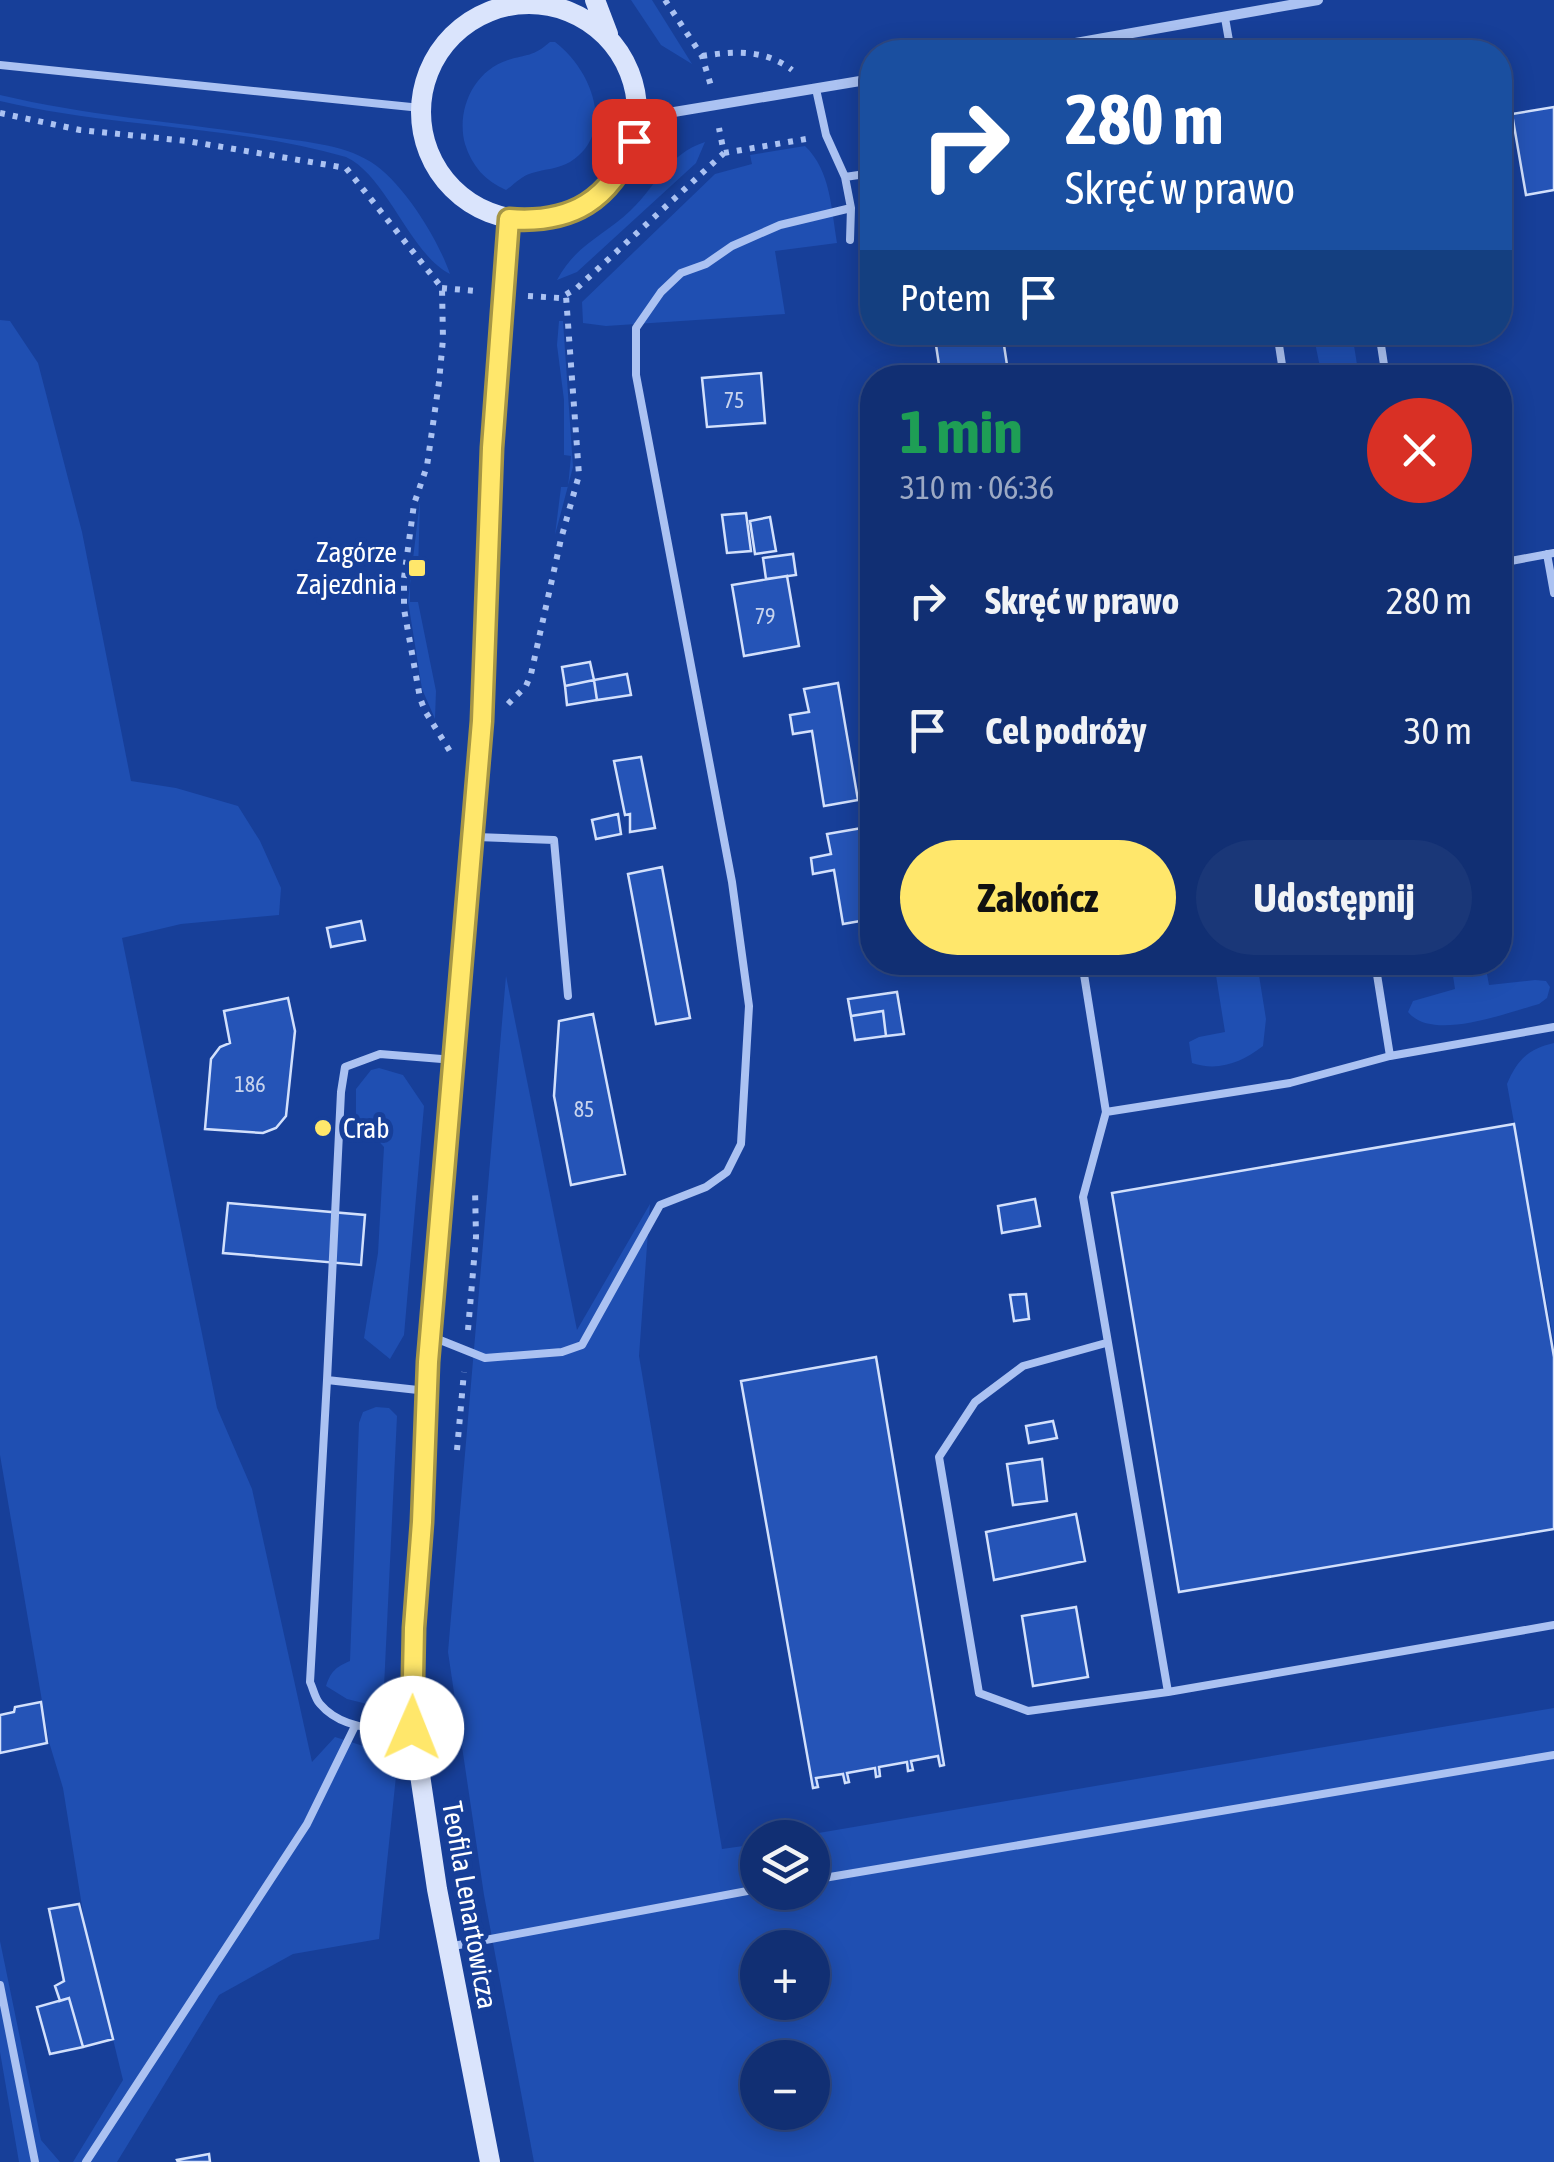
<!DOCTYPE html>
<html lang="pl">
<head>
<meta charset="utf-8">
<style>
	body { margin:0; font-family:"Asap Condensed",sans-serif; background:#1a3778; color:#f1f3f6; height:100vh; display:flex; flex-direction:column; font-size:38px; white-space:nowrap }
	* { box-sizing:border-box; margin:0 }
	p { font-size:32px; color:#9ca9c4 }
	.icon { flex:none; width:55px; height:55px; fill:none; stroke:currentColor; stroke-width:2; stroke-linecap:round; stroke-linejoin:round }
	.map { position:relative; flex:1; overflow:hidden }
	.sheet { position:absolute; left:860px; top:365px; width:652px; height:610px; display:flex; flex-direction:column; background:#112f73; border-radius:40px; box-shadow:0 5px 25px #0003,0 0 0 2px #304a85 }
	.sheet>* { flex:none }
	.banner { position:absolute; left:860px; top:40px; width:652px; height:305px; border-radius:40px; box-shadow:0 5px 25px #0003,0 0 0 2px #304a85; background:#1a4fa0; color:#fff; overflow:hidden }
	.controls { position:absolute; left:740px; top:1820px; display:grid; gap:20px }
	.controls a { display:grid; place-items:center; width:90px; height:90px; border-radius:50%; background:#112f73; box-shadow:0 5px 25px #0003,0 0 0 2px #304a85; font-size:50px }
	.pin { position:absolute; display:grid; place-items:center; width:85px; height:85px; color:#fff; margin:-42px; border-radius:20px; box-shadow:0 5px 15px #0006 }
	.me { position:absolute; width:110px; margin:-55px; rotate:1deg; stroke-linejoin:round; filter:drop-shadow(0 0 8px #0008) }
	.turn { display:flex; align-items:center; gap:35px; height:210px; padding:0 40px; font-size:45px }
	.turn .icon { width:130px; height:130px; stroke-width:2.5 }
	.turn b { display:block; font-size:70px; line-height:85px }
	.then { display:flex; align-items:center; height:95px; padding:0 40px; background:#0003; gap:20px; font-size:38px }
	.round { display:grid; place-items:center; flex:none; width:105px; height:105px; border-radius:52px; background:#1a3778 }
	.overview { display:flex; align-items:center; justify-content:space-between; height:170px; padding:0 40px }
	h1 { font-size:60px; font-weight:700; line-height:75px; color:#1e9e55 }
	.button { display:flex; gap:20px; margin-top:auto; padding:20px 40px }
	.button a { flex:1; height:115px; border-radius:60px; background:#ffe76b; color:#111; font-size:40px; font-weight:700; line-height:115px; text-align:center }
	.button a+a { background:#1a3778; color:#f1f3f6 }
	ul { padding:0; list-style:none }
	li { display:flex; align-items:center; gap:30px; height:130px; padding:0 40px }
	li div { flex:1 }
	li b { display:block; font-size:38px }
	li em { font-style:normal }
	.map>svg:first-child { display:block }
	.green { fill:#1f4fb2; fill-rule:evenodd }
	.building { fill:#2554b7; stroke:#d2e0fc; stroke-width:2.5 }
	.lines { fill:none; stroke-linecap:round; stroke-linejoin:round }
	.path { stroke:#abc2f2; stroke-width:6; stroke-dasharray:5 8; stroke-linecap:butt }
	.lane { stroke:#abc2f2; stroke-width:8 }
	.street { stroke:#abc2f2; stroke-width:10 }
	.secondary { stroke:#dae4fc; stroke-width:20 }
	.route-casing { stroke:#a69646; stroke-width:25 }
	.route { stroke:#ffe76b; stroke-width:18 }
	.poi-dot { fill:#ffe76b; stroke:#173f99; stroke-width:4 }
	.labels { text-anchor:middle; stroke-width:10; stroke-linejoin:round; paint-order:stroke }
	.number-label { font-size:22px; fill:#c8d4ed }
	.poi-label { font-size:28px; fill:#fff; stroke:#173f99; text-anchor:end }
	.street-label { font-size:28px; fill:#fff; stroke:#173f99 }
</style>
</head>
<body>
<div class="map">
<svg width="1554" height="2162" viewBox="0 0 1554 2162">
	<rect width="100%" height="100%" fill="#173f99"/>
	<path class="green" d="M631,0H652L692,64L661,45Z
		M550,42H555C590,68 618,132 570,162C558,169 545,169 532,173C521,176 515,184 506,190C485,181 472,166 465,144C456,111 473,71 508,60C527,54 533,57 550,42Z
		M0,95C88,116 178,122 267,136C301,142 341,143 371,162C403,182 438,239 450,274C410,254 387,176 346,157C233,125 114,128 0,101Z
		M705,142L696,163L577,272L557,280C577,243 603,237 631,210C657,185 668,154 705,142Z
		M805,146C831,171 831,209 837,243L775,251L785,314L606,326L583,323L582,302L715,174L752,164L750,155Z
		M0,320L10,321L38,363L82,532L131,781L176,788L238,806L260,841L281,888L279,915L181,924L122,938L217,1408L252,1489L312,1762L335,1737L398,1757L379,1939L293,1954L219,1995L117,2162H73L123,2080L85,1925L63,1788L49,1742L0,1455Z
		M559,321H563L573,467L555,535L561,487H568L571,456L564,455V400L557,345Z
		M1313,333H1352L1359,377H1322Z
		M420,500L418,573L410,574V602H418L436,691L435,719L422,689L408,601Z
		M1214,963H1257L1266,1019L1263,1046C1242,1062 1219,1072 1192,1063L1189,1042L1199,1037L1225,1032Z
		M1451,963H1485L1489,985L1535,980L1546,981L1550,987L1547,998L1539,1004C1506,1013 1432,1042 1408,1012L1413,1001L1455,989Z
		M506,976L577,1330L650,1204L639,1356L722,1849L757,1844L758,1892H812V1838L795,1837L1554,1708V2162H534L484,1895L448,1652ZM758,1948H812V2002H758ZM758,2058H812V2112H758Z
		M1554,1043V1343L1507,1084C1517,1060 1528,1049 1554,1043Z
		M379,1068L403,1075L424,1106L404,1335L390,1359L364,1338L378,1253L384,1147L356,1117V1089L371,1070Z
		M376,1407L389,1408L397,1416L383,1708L347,1699L326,1686C331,1671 336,1667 350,1661L359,1423L363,1412Z
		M0,1941L41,2140L60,2162H19L0,2052Z"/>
	<path class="building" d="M1554,107V190L1526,195L1512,114Z
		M934,332H1002L1009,378H941Z
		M761,373L765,423L707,427L702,378Z
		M746,513L751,551L727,553L722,515Z
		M770,517L776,551L755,554L750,521Z
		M793,554L796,575L766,579L763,558Z
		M787,576L799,646L744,656L732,585Z
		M590,662L594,680L565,686L562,667Z
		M627,674L631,695L597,700L594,680Z
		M594,680L597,700L567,705L565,686Z
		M838,683L858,800L824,806L812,731L793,734L790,715L809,712L804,689Z
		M641,757L655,828L630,832V814L625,815L614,761Z
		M618,814L621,834L596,839L592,820Z
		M862,828L872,885V919L843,924L834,870L813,874L811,858L831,854L827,834Z
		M662,867L690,1018L656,1024L628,874Z
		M361,921L365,940L331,947L327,928Z
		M897,992L904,1034L886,1036L883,1011L851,1016L848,999Z
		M288,998L295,1031L286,1116L276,1128L263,1133L205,1129L211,1059L220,1047L230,1043L224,1011Z
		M883,1011L886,1036L855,1040L851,1016Z
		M593,1014L625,1174L571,1185L554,1096L559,1021Z
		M1514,1124L1554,1357V1529L1179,1592L1112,1193Z
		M1035,1199L1040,1226L1002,1233L998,1206Z
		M228,1203L365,1215L361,1265L223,1253Z
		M1026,1294L1029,1319L1014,1321L1010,1295Z
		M876,1357L944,1765L940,1766L938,1756L911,1761L913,1770L908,1771L907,1762L879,1767L880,1776L876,1777L875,1768L847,1773L849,1782L845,1783L843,1774L816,1778L818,1787L813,1788L741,1381Z
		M1053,1421L1057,1438L1029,1443L1026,1426Z
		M1042,1459L1047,1501L1013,1505L1007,1464Z
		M1076,1514L1085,1561L994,1580L986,1532Z
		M1076,1607L1088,1677L1033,1686L1022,1616Z
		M41,1702L47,1743L0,1753V1715L14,1712L15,1707Z
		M79,1904L113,2039L83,2047L69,1998L60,2001L55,1986L64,1981L49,1909Z
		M69,1998L83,2047L50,2054L37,2007Z
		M209,2154L210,2162H178L177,2160Z"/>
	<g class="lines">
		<path class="path" d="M665,0L702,56L711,86
			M702,56C734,51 765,49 792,70
			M0,113L80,130L187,141L346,168L442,288L443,339L439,382L427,466L414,504L404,578V609L420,698L425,711L451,753
			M724,153L806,139
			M442,288L476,291
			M528,296L560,298L577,288L724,153L719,128
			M508,704L526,686L531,674L561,539L579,475L566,296
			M468,1330L476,1237L475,1188
			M457,1450L464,1372"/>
		<path class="lane" d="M1225,18L1231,52
			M0,65L421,108
			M816,89L826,135L845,177L872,173
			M845,177L851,208L850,240
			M1277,332L1284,378
			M1379,332L1386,378
			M1547,554L1554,593
			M1500,563L1554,553
			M477,837L554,840L568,996
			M1082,962L1106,1112L1083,1197L1168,1692
			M1375,962L1390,1056
			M1106,1112L1290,1083L1390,1056L1554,1027
			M435,1338L485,1358L562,1352L582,1345L660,1205L706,1187L727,1172L741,1144L749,1006L732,882L636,375V328L661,292L681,273L706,264L732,246L780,225L851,208
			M1106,1343L1023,1366L975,1402L939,1457L979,1693L1028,1711L1168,1692L1554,1625
			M327,1380L310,1682C313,1688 315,1699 320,1704C342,1730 381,1731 412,1728
			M427,1391L327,1380L341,1092L345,1067L380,1054L454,1060
			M812,1880L1554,1755
			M448,1947L758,1889
			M0,1985L35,2162
			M86,2162L307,1824L355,1726"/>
		<path class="street" d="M1025,52L1318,0
			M638,118L872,79"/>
		<path class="secondary" d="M595,0L608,34
			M421 112a108 108 0 1 1 216 0a108 108 0 1 1-216 0Z
			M490,2162L437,1889L413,1728L414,1627L423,1522L429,1362L482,721L492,449L509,219"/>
	</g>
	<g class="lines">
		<g class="route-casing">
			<path id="route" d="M412,1728L414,1628L422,1522L428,1362L482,721L492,448L509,219C572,224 611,200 634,141"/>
		</g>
		<use href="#route" class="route"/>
	</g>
	<g class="poi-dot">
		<rect x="407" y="558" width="20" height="20" rx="5"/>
		<circle cx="323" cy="1128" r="10"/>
	</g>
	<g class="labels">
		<g class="number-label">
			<text x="734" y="408">75</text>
			<text x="765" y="624">79</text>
			<text x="250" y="1092">186</text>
			<text x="584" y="1117">85</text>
		</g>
		<g class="poi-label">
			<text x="397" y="562">Zagórze<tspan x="397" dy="32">Zajezdnia</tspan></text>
			<text x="343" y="1138" text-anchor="start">Crab</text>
		</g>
		<g class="street-label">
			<text transform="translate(470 1905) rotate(80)" y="10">Teofila Lenartowicza</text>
		</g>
	</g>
</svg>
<div class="controls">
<a><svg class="icon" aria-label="layers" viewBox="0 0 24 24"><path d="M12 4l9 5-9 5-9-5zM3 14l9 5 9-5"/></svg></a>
<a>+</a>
<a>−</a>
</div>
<div class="pin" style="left:634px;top:141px;background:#d93025"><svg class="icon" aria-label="arrive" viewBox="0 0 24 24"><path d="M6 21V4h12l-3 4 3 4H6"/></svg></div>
<svg class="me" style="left:412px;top:1728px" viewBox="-20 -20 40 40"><circle r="19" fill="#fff"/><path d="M0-13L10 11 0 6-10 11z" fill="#ffe76b"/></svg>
<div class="banner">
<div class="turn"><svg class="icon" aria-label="right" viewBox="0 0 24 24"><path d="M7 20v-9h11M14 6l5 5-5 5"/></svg><div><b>280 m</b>Skręć w prawo</div></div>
<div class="then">Potem<svg class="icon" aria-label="arrive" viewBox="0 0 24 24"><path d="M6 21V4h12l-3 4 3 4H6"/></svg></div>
</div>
<section class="sheet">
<div class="overview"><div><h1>1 min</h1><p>310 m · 06:36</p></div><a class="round" style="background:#d93025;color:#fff"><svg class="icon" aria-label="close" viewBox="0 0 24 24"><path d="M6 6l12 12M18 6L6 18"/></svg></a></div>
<ul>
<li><svg class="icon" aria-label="right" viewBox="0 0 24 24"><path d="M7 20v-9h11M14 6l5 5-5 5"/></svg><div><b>Skręć w prawo</b></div><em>280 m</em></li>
<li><svg class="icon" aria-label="arrive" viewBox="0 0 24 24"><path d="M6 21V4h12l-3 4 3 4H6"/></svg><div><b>Cel podróży</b></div><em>30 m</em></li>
</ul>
<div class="button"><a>Zakończ</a><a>Udostępnij</a></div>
</section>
</div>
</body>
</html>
